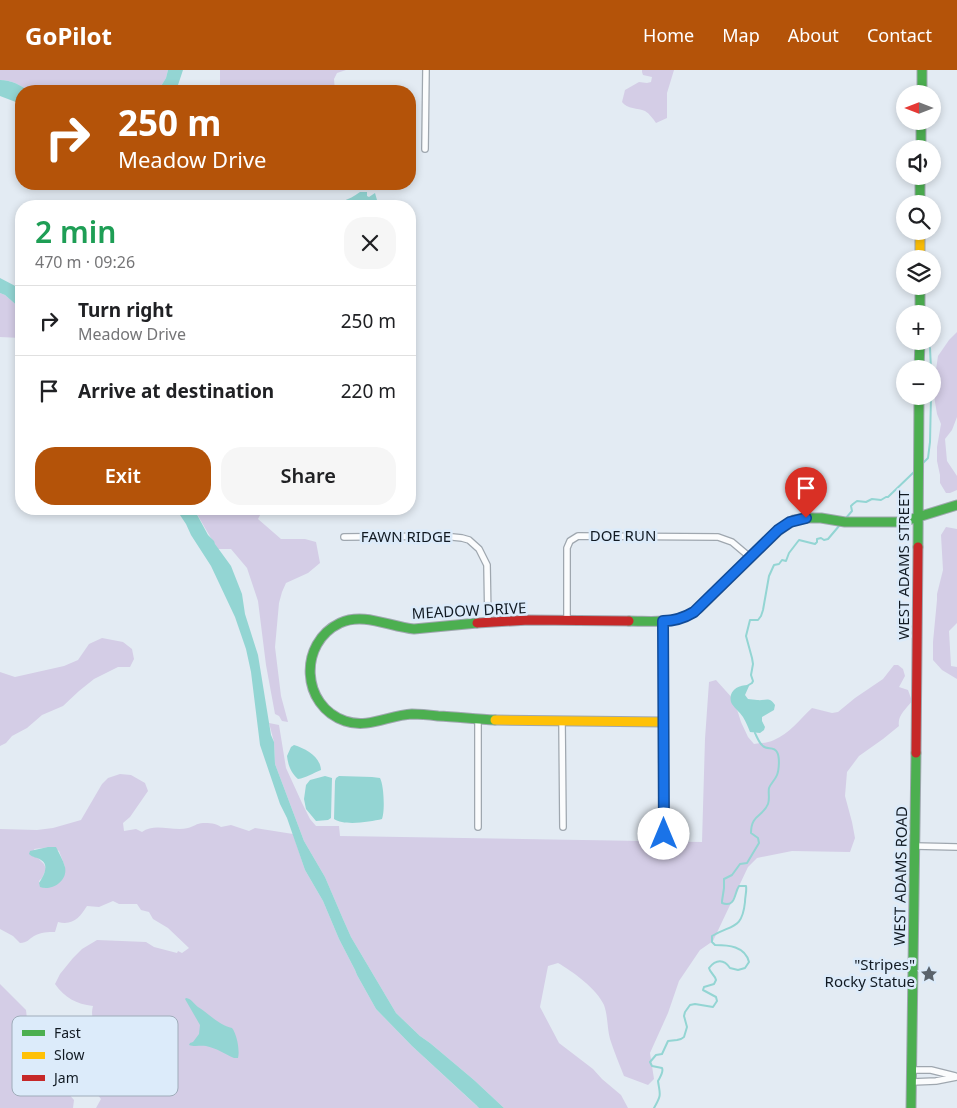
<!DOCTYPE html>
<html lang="en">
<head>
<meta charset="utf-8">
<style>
	body { margin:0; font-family:"Noto Sans",sans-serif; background:#f6f6f6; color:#202124; height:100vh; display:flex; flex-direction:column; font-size:19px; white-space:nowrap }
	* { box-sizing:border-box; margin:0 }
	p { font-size:16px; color:#757577 }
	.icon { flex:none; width:28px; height:28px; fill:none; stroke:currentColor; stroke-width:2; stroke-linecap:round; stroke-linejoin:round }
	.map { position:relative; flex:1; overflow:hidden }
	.sheet { position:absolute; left:15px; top:130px; width:401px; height:315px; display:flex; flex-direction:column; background:#fff; border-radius:20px; box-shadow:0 2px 8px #0003 }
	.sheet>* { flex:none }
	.top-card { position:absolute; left:15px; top:15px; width:401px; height:105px; border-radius:20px; box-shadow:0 2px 8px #0003; background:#b45309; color:#fff; overflow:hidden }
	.needle { width:32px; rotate:270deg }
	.fabs { position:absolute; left:896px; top:15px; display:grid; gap:10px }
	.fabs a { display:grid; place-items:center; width:45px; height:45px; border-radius:50%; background:#fff; box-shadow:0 2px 8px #0003; font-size:25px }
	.pin { position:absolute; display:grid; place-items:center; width:42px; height:42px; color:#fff; margin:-51px -21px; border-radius:50% 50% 50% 0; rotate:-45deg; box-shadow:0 0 5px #0007 }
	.pin .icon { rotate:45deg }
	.me { position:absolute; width:55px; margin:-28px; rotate:0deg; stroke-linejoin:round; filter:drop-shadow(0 0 4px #0008) }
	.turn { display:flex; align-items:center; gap:18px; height:105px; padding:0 20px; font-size:22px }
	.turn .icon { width:65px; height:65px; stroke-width:2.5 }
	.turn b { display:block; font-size:35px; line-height:42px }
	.round { display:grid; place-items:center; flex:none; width:52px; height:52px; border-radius:20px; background:#f6f6f6 }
	.overview { display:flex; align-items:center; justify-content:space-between; height:85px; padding:0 20px }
	h1 { font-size:30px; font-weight:600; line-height:38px; color:#1e9e55 }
	.cta { display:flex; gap:10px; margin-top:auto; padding:10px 20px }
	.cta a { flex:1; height:58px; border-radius:20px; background:#b45309; color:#fff; font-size:20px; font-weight:600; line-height:58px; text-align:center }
	.cta a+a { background:#f6f6f6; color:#202124 }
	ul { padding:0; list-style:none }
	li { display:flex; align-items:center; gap:15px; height:70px; padding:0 20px; border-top:1px solid #e0e0e0 }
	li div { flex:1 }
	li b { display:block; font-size:19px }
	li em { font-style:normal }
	header { display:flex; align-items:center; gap:30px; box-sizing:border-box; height:70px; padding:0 25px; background:#b45309; color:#fff }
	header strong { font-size:24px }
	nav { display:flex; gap:28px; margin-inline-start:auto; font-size:18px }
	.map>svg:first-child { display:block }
	.green { fill:#d4cde6; fill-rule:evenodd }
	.water { fill:#93d5d3 }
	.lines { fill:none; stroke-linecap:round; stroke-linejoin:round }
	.stream { stroke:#93d5d3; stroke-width:2 }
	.street-casing { stroke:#9fa7af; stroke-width:8 }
	.fast-casing { stroke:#9fa7af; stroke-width:11 }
	.slow-casing { stroke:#9fa7af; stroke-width:11 }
	.jam-casing { stroke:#9fa7af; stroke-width:11 }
	.street { stroke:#fbfcfd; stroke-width:5.5 }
	.fast { stroke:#4caf50; stroke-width:9 }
	.slow { stroke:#ffc107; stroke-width:9 }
	.jam { stroke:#c62828; stroke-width:9 }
	.route-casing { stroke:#114b97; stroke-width:12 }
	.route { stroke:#1a73e8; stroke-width:9 }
	.labels { text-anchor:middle; stroke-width:5; stroke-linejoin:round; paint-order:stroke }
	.street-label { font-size:15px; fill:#111a23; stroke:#dcebfa }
	.poi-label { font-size:15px; fill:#111a23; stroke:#dcebfa; text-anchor:end }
	.key { fill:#dcebfa; stroke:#9facba; stroke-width:1 }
	.key-label { font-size:14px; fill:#111a23 }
</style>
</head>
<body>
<header>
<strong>GoPilot</strong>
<nav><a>Home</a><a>Map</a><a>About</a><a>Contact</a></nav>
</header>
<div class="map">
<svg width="957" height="1038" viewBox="0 0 957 1038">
	<rect width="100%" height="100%" fill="#e3ebf3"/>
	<path class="green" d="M0,0H168L166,8L158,21H29C20,15 12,10 0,10Z
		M220,0H346L337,3L334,9L335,21H278L274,17L264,21H220Z
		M642,0H674L667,23V48L656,53C653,49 650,44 645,41C638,38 627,39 622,32L625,20L639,12L647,13L651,12L652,7L643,5L642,2Z
		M0,223L5,225L21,239V268L0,267Z
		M957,262V347L952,360L945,369L947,391L957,406V420L950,423H946L940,413V405L937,391V377L941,354L937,344L933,320L938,286L949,270Z
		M194,439H263L258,449L281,469H305L316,472L320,493L308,503L286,513L282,522L279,533L275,577L281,626L288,652L282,651L279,646L275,644L266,595L258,531L247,498L231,479H218C209,466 202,452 194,439Z
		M946,457L957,459V553L949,561L951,596L957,597V609L942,600L933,590V572L937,530V524L943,500L941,465Z
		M102,568L123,572L132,579L134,589L130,597H118L94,609L79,621L63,636L42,645L27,658L12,666L6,673L0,676V602L15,607L64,596L78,590L89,574Z
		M894,595H898L903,599L905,606L899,617L908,620L912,631C906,639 897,646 899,656L883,669L859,686L847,702L845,726L852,752L855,768L850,782L792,781L757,788L748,797L713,871L700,880L679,911L668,943L650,983L654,1009L648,1015L624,1006C619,994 614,981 610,969C607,958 608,946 604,935C597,919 572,901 558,893L548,896L540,937L559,973L593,999L602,1009L621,1025L628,1038H504L474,1010L430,973L420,966L396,943L351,867L343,849L325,807L304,771L275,694L274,672L269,653L279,655L286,698L302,733L310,749L316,756H339L340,766L702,772L705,669L709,612L716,610L734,630L741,652L748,667L754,674C761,673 768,673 774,670C789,664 800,649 812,638L832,643L838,642L855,628L883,609Z
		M120,704L131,705L145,713L148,721L130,747L123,753L124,761L136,759L142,762C155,752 173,762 188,758C193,757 197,753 203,753C209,753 216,753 221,757L231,755L249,761L255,758L293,764L305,800L323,831L339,869L355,900L357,905L376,939L412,976L479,1038H96L101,1029L77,1000L76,989C83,981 96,971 95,960C95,950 90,948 93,936C76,934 65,928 55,914L60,904L73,888L82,879L97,870L146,872L154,877L177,883L178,881L182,883L189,878L168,858L153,849L149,842L141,840L137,834H119L113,831L99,837L87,836C80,847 73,856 58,852L55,862C48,862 41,862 34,866C29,869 27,873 20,873L13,866L0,859V759L37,760L53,758L81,750L102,714L108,708ZM52,777L59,781L65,797L46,818L40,816L39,811L42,808L46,799L44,794L39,789L34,779Z
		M0,914L26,940L27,949L36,955L35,962L41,967L45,979L63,1005L66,1021L74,1030L73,1038H0Z"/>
	<path class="water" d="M168,0H183L176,21H158L166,8Z
		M0,10C12,10 20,15 29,21H21V34L0,26Z
		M360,122H367V126L369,127L375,123L377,130L374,133V136H326C339,132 348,131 360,122Z
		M0,208L21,219V239L5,225L0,223Z
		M176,439H194L208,465L214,471L215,474L231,496L242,524L245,544L258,585L271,665L274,672L275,694L304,771L325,807L343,849L351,867L396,943L420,966L430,973L474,1010L504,1038H479L476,1035L412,976L376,939L357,905L355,900L339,869L323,831L305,800L287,748L280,734L260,675L251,602L246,579L235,547L211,496L191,465L186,454Z
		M748,615L749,616L745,625L748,629C750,629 755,630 757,630C766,631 769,626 775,635L774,640L762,647V651L765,657L764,660L760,663L750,662C748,657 746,652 743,647C740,642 733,637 731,632C728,620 739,615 748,615Z
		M294,675C306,679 320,686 321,700C313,703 306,708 298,709C291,703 288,695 287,686L291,677Z
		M325,706L332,708L331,748L328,750L316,751L306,739L304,729L306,715L310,710Z
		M339,706L372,707L380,708C384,715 385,742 382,749C370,752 344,756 334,749L335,711L336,708Z
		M48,777H56C59,783 63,790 65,797C68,811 52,821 40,817L39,813C43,807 50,795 41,790C37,787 33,788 29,784L30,781Z
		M186,928C192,929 193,933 198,937C208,943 220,956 232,958C237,964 240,981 238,988H234C225,984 216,978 206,976C200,975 195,977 189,975L190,973L193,972L199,964L200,955L185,929Z"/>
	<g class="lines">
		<path class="stream" d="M930,278L931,299
			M922,394L928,388L930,372L931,326
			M846,448L852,441L851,436L853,434L857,431L866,432L872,429L881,430L886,427H888L914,402
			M747,616L752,613L753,611L751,605L753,594L752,588L746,566L750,550H758L761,546L763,540L769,506L774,495L779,494L782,490L786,491L789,483L799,470L815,474L817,472V469L821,468L824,470L828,469L839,456
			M654,1038C662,1024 660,1025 658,1011C660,1007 664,1002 662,998L652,996L650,992L656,985L662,984L668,971L677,970L681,969L684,967L687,957L684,946L685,942L690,935L695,934L713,937L717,931L716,927L703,920L704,917L714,914L716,910C715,905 710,903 709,898C716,889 724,889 730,898L738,900L745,898L749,892C745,876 728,875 715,875L712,872V866C732,854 742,860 745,832C745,826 747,821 746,816H739C734,823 736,838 722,833V831L724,818V809L732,805L740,794L747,793L759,773L758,768L751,763C751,744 763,747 768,734C770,729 768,723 769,718C771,713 775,710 777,705C779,700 780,687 777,682C774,676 767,680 763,676C759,673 757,667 755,663"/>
		<g class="street-casing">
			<path id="street" d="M425,79L426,0
				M344,467L443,466L462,468L469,470L479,479L487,495L488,552
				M567,551V478L570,471L578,466L718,467L732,472L751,488
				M663,551L664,763
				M562,651L563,757
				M478,757V649
				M915,776L957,777
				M912,1000H931L955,1006
				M912,1012L936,1011L957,1007"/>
		</g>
		<g class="fast-casing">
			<path id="fast" d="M922,0V24
				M921,51V79
				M920,106V134
				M920,216V244
				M919,299L920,271
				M918,477L919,326
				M629,551C654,551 677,555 698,539L778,461L794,450L806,448H821L845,452H902L957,435
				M477,553L414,559C390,557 364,542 340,553C298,573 301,636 345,651C368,659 389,645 412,644C421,644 430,645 438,646C457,647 476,649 495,650
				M911,1038L916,683"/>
		</g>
		<g class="slow-casing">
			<path id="slow" d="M920,161V189
				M495,650L663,652"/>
		</g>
		<g class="jam-casing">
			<path id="jam" d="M477,553L529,550L629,551
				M916,683L918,477"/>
		</g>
		<use href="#street" class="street"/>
		<use href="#fast" class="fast"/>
		<use href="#slow" class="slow"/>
		<use href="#jam" class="jam"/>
	</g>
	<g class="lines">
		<g class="route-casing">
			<path id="route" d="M664,764L663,551C675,551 684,548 694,542L778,460L790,452L806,448"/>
		</g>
		<use href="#route" class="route"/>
	</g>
	<defs>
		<g id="sight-bare" transform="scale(1.35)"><path d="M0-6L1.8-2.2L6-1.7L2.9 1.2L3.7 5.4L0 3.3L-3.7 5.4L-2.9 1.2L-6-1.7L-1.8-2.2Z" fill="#5a636c" stroke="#dcebfa" stroke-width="2.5" paint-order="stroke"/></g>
	</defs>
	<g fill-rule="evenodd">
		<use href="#sight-bare" x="929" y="904"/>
	</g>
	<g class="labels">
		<g class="street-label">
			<text x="623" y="471">DOE RUN</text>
			<text x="406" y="472">FAWN RIDGE</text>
			<text transform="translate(904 495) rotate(-90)" y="5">WEST ADAMS STREET</text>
			<text transform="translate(469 541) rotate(-3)" y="5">MEADOW DRIVE</text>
			<text transform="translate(901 806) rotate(-89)" y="5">WEST ADAMS ROAD</text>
		</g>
		<g class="poi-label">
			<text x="915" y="900">"Stripes"<tspan x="915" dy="17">Rocky Statue</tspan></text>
		</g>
	</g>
	<rect x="12" y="946" width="166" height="80" rx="8" class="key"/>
	<rect x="22" y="960" width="23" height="6" fill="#4caf50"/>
	<rect x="22" y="982" width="23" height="7" fill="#ffc107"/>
	<rect x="22" y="1005" width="23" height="6" fill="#c62828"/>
	<g class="key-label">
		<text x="54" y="968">Fast</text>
		<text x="54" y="990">Slow</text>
		<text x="54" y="1013">Jam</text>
	</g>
</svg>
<div class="fabs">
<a><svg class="needle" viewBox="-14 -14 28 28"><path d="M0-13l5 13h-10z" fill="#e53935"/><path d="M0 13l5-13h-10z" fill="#757577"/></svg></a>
<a><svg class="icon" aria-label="sound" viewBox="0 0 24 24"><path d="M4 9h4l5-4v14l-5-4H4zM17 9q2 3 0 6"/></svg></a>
<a><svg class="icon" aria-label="search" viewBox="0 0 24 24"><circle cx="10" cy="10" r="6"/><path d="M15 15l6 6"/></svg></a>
<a><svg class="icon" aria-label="layers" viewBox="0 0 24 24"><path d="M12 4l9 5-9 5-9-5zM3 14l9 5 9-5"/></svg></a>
<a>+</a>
<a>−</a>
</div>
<div class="pin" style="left:806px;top:448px;background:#d93025"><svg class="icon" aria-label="arrive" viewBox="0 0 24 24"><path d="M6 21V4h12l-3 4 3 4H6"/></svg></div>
<svg class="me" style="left:664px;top:764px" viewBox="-20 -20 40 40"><circle r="19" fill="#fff"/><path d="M0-13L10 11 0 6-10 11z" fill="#1a73e8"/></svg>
<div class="top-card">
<div class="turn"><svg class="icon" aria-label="right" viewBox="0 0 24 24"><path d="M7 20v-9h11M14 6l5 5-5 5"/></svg><div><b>250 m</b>Meadow Drive</div></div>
</div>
<section class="sheet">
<div class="overview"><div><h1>2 min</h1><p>470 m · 09:26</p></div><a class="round"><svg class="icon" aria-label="close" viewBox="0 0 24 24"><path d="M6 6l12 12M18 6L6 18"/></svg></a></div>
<ul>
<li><svg class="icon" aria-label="right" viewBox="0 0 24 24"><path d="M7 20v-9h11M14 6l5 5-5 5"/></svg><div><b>Turn right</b><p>Meadow Drive</p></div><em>250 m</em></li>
<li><svg class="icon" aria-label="arrive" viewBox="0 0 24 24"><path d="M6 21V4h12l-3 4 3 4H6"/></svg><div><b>Arrive at destination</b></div><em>220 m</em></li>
</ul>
<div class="cta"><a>Exit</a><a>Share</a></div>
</section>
</div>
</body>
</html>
